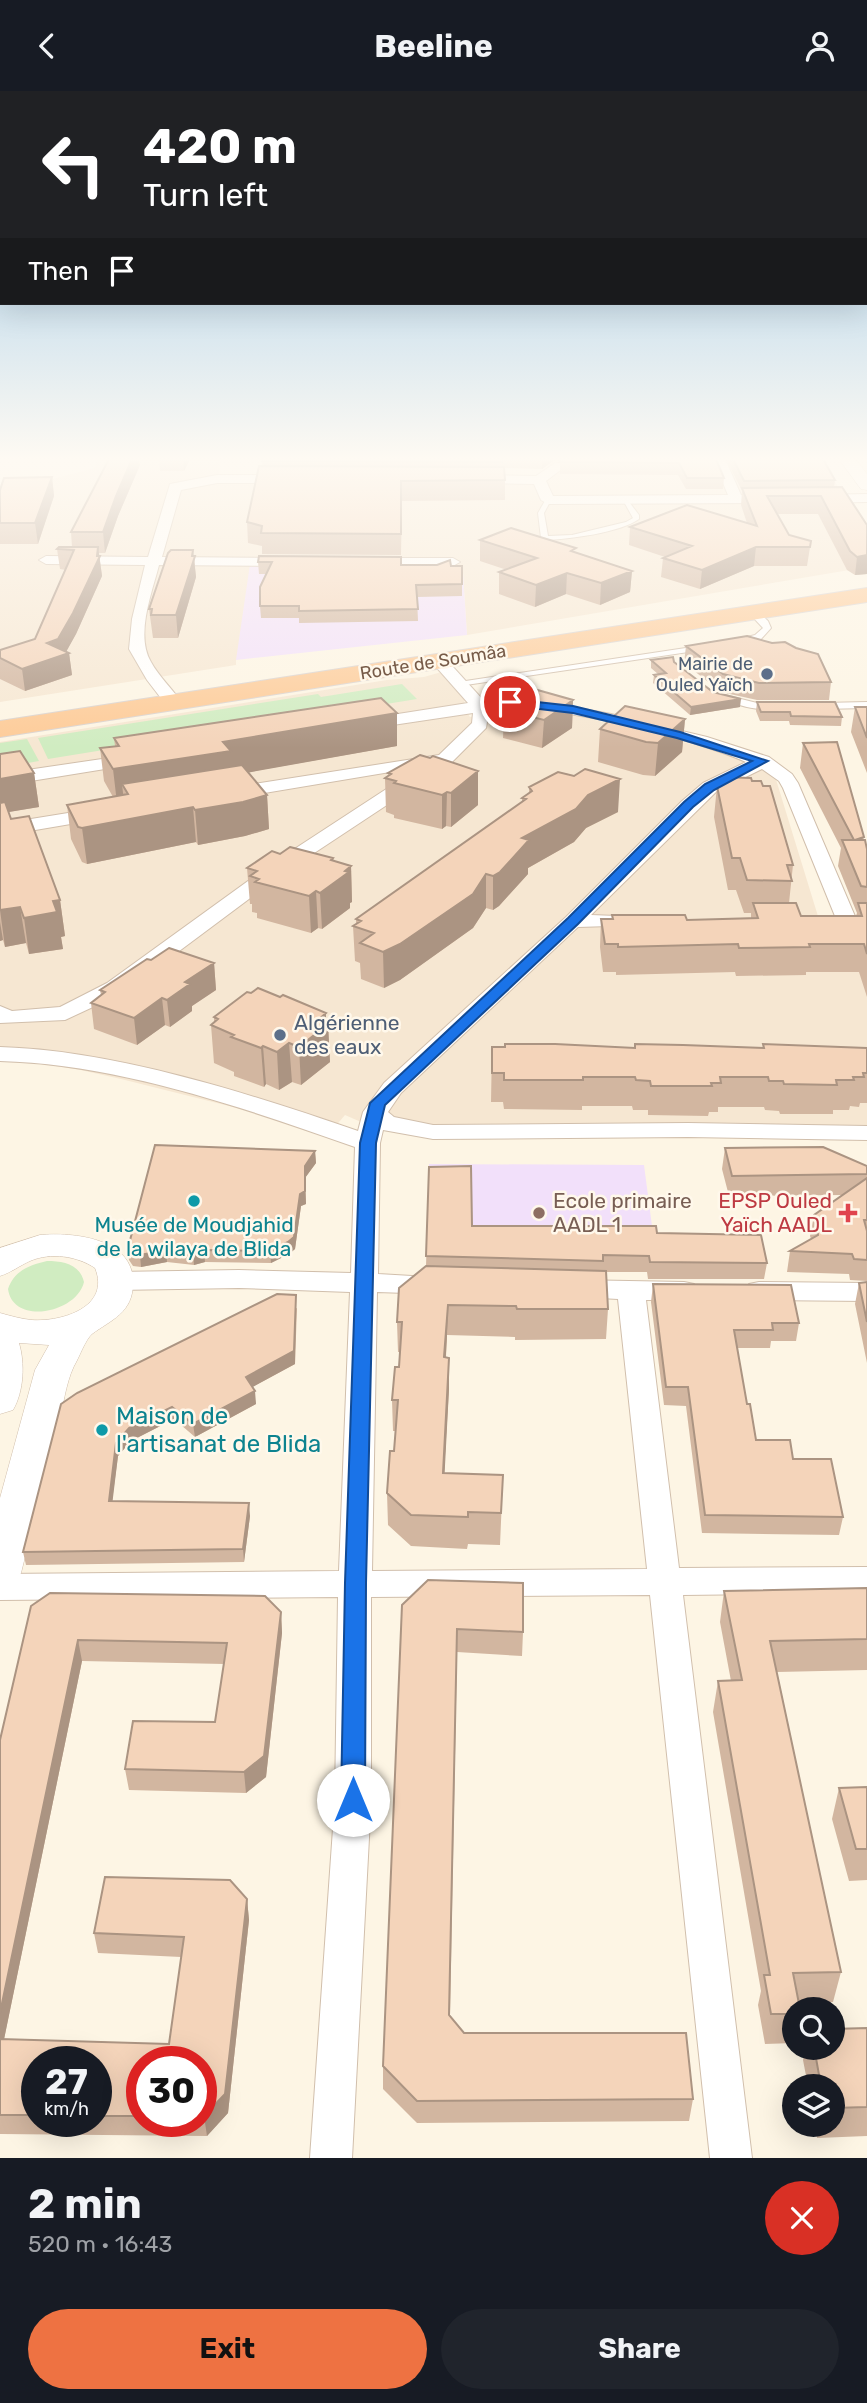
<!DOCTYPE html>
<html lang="en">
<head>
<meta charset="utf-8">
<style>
	body { margin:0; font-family:Rubik,sans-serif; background:#20242c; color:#f1f3f6; height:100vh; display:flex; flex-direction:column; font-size:26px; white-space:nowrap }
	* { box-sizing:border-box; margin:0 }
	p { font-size:23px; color:#9ea1a6 }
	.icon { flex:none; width:38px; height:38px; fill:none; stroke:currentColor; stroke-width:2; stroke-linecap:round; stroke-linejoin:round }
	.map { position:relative; height:2067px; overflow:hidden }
	.sheet { display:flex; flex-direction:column; background:#171b24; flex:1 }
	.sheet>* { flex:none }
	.hud { position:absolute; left:0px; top:0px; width:868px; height:214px; box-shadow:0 7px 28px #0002; background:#202124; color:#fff; overflow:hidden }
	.buttons { position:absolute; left:782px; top:1906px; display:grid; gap:14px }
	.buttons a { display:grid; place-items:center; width:63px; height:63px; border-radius:50%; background:#171b24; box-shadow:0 7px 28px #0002; font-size:35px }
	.speed { position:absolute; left:21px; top:1955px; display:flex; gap:14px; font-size:35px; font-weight:700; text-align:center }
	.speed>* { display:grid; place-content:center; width:91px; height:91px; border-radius:50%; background:#171b24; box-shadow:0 7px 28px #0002; line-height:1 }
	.speed small { font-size:18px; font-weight:400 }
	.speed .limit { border:10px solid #d22; background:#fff; color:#111 }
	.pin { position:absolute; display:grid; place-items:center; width:60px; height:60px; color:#fff; margin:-30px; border:4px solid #fff; border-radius:50%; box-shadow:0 2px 7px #0007 }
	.me { position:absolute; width:77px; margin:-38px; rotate:0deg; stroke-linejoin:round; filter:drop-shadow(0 0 5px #0008) }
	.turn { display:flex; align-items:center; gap:24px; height:147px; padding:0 28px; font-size:32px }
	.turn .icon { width:91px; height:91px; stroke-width:2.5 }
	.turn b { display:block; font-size:49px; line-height:60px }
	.then { display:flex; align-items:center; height:66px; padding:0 28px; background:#0003; gap:14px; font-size:26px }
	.round { display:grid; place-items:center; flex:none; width:74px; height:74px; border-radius:37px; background:#20242c }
	.headline { display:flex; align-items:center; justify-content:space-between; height:119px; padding:0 28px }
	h1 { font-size:42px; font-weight:700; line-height:52px }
	.action { display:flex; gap:14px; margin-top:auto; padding:14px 28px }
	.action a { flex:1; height:80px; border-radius:42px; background:#ee7242; color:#111; font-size:28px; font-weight:700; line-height:80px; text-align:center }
	.action a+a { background:#20242c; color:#f1f3f6 }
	header { display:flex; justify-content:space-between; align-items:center; height:91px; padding:0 28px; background:#171b24; font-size:32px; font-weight:700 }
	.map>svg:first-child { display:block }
	.residential { fill:#f6e7d2 }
	.education { fill:#f2e0fa }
	.green { fill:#d0ecc1 }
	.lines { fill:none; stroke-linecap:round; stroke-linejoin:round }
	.service-casing { stroke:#d1bfac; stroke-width:2 }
	.minor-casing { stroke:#d1bfac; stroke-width:2 }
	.tertiary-casing { stroke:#d1bfac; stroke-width:1 }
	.trunk-casing { stroke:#dcd4cf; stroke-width:2 }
	.service { fill:#fff; fill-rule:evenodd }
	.minor { fill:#fff; fill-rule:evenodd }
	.tertiary { fill:#fff; fill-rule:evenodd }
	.trunk { fill:#fdcb98; fill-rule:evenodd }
	.wall { fill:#d2b6a0; fill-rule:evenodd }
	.shaded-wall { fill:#ab9482 }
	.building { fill:#f4d4ba; stroke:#ab9482; stroke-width:2 }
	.route { fill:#1a73e8; stroke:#114b97; stroke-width:2 }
	.service-dot { fill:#5c6f8a; stroke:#fff8eb; stroke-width:2.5 }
	.culture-dot { fill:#0f9aa8; stroke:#fff8eb; stroke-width:2.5 }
	.education-dot { fill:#8d6e63; stroke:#fff8eb; stroke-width:2.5 }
	.health-dot { fill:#e0444e; stroke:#fff8eb; stroke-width:2.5 }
	.labels { text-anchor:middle; stroke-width:5; stroke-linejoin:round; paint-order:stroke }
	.far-street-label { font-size:18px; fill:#775b48; stroke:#fff8eb }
	.far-service-label { font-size:18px; fill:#4e5e75; stroke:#fff8eb; text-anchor:end }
	.service-label { font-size:21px; fill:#4e5e75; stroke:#fff8eb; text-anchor:start }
	.education-label { font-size:21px; fill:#785e54; stroke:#fff8eb; text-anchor:start }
	.health-label { font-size:21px; fill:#be3a42; stroke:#fff8eb; text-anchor:end }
	.culture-label { font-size:21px; fill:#0d838f; stroke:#fff8eb }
	.near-culture-label { font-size:24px; fill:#0d838f; stroke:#fff8eb; text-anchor:start }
</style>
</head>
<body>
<header><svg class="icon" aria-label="back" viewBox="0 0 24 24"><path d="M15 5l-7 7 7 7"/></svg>Beeline<svg class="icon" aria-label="person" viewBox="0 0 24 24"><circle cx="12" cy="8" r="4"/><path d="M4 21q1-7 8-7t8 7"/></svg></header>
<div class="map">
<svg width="867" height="2067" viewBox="0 0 867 2067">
	<rect width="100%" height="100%" fill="#fdf5e4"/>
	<path class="residential" d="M99,368H220L219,390L529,391L544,394L552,383L549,368H822L867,446V476L467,544L463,482L236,569V574L0,611V402L94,377Z
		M445,580L465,601L464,617L470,626L522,616L567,622L734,664L774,682L821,835H867V1047L431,1046L377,1038L345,1024L328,1044L277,1027L121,988L76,978L0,967V651L387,589L424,586Z"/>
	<path class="education" d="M250,473H439L463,482L467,544L236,569Z
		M429,1073L644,1074L658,1181L427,1180Z"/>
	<path class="green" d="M402,593L417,608L48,668L38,647L318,603L321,606Z
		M27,648L39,670L0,677V652Z
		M47,1170C63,1170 80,1173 84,1191C77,1222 13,1235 8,1198C14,1180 29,1174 47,1170Z"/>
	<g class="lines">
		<g class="service-casing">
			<path id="service" d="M548,407L551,409L544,422L548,445L572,444L626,431L633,427L623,409L626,407L639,424V428C619,442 570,448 545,449L541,447L538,422L546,408Z
				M750,519H756L768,530L771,537L761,548L735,553V549L755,544L763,537L750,523Z
				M699,555H702V559L459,595L455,593L459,591Z
				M725,604L757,612H772L776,615C761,623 738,613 722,609V605Z
				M867,611V617L822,618L818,615L822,612Z"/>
		</g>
		<g class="minor-casing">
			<path id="minor" d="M561,368H575L546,390L553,405L728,404L713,368H725L741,404H772L779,408L772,412L548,413L541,409L534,393L472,392L466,388L472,384L536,385Z
				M217,384H288L294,388L288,392H217L181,399L162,466L290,467L297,471L290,475L159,474C152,502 135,544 151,571C159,586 172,597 181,611L173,616L167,615L147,589L129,558L132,528L145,474L46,473L39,469L46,465L148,466L170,393Z
				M867,403V411L816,412L809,408L816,404Z
				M369,467H453L460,471L453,475L364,474L362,471L364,468Z
				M438,564L444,566L484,610L510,606L534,609L611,623L707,646L769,666L792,683L798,692L857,830L854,834H840L837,830L783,697L779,690L762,678L717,700L591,824L642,826L645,830L642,834L578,836L401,1002L388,1021L394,1026L433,1034L688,1032L867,1035V1049L688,1046L433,1048L383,1039L380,1052L378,1183L446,1187L450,1194L446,1201L436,1203L377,1201L372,1480L647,1478L618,1208L564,1205L560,1198L564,1191L574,1189L684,1191L694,1193L698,1200L694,1207L684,1209H646L679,1477L867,1476V1502L683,1504L752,2067H710L650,1504L371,1506V1709L352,2067H310L335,1709L338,1506L0,1509V1483L339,1480L350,1201L239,1197L116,1199L106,1196L102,1190L106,1184L116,1181L239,1179L351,1182L355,1056C245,1017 118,973 0,970V956C114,959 251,1003 358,1040L363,1021L384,992L566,826L682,710L703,692L746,671C691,647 548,610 489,619L486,637L452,671L284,782L123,902L65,929L0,932V915L12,920L60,916L107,892L270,774L420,676L229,708L220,702L222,698L439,664L472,632L473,622L366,638L357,633L366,628L468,612L430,569Z
				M136,663L145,668L142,672L0,695V683Z
				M99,717L106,719L108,723L106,727L0,745V733Z
				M759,1191L867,1192V1210L759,1209L749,1207L745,1200L749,1193Z"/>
		</g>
		<g class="tertiary-casing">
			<path id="tertiary" d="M839,368H855L867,383V399L861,398Z
				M40,1144C73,1141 134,1147 133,1192C133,1222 111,1229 92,1243C85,1249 79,1267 74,1275C65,1294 63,1317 58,1337C45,1385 33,1434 21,1482L15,1494L0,1499V1407L35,1279L49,1254L19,1252C25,1272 24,1300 13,1319L0,1323V1222C11,1225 21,1228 32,1229C62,1231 111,1216 95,1177C77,1165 51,1161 30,1170C19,1175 12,1181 0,1185V1157Z"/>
		</g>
		<g class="trunk-casing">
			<path id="trunk" d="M867,497V511L0,646V630Z"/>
		</g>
		<use href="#service" class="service"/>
		<use href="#minor" class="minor"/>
		<use href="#tertiary" class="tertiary"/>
		<use href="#trunk" class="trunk"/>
	</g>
	<path class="wall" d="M159,368H190L184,380H160Z
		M263,368H556L542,378L504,377L505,389V409L402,410L401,464L262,463V455L248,452L247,431L262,375Z
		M716,368L724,387L723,398H686L678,384L560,383V371Z
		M726,368H823L835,389L834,396L867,434V483L855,484L847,479L818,423H777L789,444L811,450L807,475H754L700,498L661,486L663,467L665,466L629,454L630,436L747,432L741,414L742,400Z
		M140,374L118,425L105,462H99L102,485L76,543L66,560L69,562L72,584L25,600L0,588V559L35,548L66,479L60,478L57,458L72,456L71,441Z
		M52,386L54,405L38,453H0V399Z
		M480,449L575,462L632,480L630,501L600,514L566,503L535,516L499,503V481L507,479L480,470Z
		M194,465L196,486L178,547H153L149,518Z
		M258,471L462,475V505L417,506L418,530L299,532V527H261L260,515L267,483H259Z
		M686,555L831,591L829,609H757L721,601L684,572Z
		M651,569L674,571L713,601L740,616L690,624L653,592L654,584L658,583L651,577Z
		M573,609L572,637L542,657L503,647L504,619Z
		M757,611L842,626L841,635L790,634L789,630H760L756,620Z
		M855,616H867V682L851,641Z
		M397,622V655L248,681L267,704L269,738L245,745L198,754L196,751L87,773L82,771L71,748L67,714L113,706L104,690L100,657L115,655L114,647Z
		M685,628L682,661L655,685L643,684L598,671L600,638Z
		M803,652L864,746L863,749L867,758V906L859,881H806V884L736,885L735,881L616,884V881H603L600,856L601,828H612V824L687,829L751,827V822H744L736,799H728L714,726L717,695H719L720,686L752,690L793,774L789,812L801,825H856L857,822L838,775L841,757L800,677Z
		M0,663L34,682L39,716L8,721L11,728L60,809L65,845L61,846L63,858L29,863L26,852L5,856L3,849L0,850Z
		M478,680V714L451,736L446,735L442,738L394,727V724L386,721L385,687L388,685V682Z
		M529,696L618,721L586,737L574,751L528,777V783L499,815L493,819L486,817L473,837L400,889L384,897L361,888L360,872L355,870L353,835L356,833V828L522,711V707L529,702Z
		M280,763L333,767L334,770L351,775L352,811L350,812V817L322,838L318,837L311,842L257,827V822L252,821V813H250L247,777Z
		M151,869L214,872L216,899L192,915V920L170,936L165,934L137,954L94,938L91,912L101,904L100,899Z
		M251,902L280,906L326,922V932L328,933L330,971L301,994L292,991L279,999L266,993L264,996L234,985V981L214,972L211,934L214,931V926Z
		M635,953L763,957V953L867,957V1012H860L859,1016L850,1015L849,1019H833V1023H780L779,1020L765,1019L764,1016H718V1021H709L708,1025L648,1024V1019H633L632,1015H582V1019L504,1018L503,1011H491L492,956L634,957Z
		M725,1057L867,1075V1190L850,1189L849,1183L787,1181L790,1160L811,1148L810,1145L814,1124L843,1104L729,1105L722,1078Z
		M315,1060L316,1072L305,1087L306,1113L301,1115L295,1158L289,1163L271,1172L205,1171L194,1174L167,1171L141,1176L133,1175L129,1169L128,1157Z
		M429,1076L472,1135L657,1142L767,1172L764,1188H648L647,1181H606L608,1218L606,1248L515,1249V1246L447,1244L446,1266L449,1298L444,1382L503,1384L500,1454L468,1453L467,1458L411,1455L388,1434L387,1402L394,1360L396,1340H393L392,1309L399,1276L400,1261H398L397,1231L426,1175Z
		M867,1191V1272L855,1213L859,1192Z
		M653,1193L799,1232L796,1250H771L770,1257H737L747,1313L756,1349L843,1426L839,1444L702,1442L686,1315L664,1314L651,1211Z
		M297,1217L295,1273L252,1296L256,1313L195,1346L174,1328L131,1350L118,1365L112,1410L250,1425L244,1471L26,1474L23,1461L61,1313Z
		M867,1497V1579L777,1581L841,1881L833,1911L799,1912L794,1918V1952L765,1953L758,1914L761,1900L713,1621L718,1590H731L720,1531L724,1500Z
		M402,1514L523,1541L522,1565L457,1561L450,1925L464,1942L693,2008L689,2030L417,2032L383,1998V1975Z
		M31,1515L281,1521L282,1542L266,1686L246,1702L129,1699L125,1678L215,1631L224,1573L82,1570L4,1948L169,1953L181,1866L98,1862L94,1842L247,1808L249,1829L228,2022L207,2045L0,2043V1649ZM37,1970H96V2030H37ZM142,1970H201V2030H142Z
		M867,1696V1789L849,1790L832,1728L839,1697Z
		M867,1937V2045L817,2047L815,2034H833V1995H808L803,1969L806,1956H833Z"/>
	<path class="shaded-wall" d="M132,368H139L140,374L118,425L105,462L103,441L116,405Z
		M183,368H190L184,380Z
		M542,368H556L542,378Z
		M52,386L54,405L38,453L35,432Z
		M98,456L102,485L76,543L65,563L69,562L72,584L25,600L22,578L47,552L97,465Z
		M756,456L754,475L700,498L702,479Z
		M193,459L196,486L178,547L176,524Z
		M867,464V483L855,484L857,466Z
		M632,480L630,501L600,514L601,492Z
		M567,482L566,503L535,516L536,494Z
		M741,608L740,616L690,624L691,616Z
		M573,609L572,637L542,657L544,629Z
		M397,622V655L128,703L122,693L124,711L117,712L113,678L223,651Z
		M685,628L682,661L655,685L658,652Z
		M478,680V714L451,736V702Z
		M34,682L39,716L3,722L0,731V688Z
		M620,688L618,721L586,737L574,751L528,777V783L499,815L493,819V785L522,747L588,704Z
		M447,701L446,735L442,738V704Z
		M267,704L269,738L245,745L198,754L195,719Z
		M193,716L196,751L87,773L82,737Z
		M333,767L334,791L351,775L352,811L350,812V817L322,838L320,802L331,769Z
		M486,783V817L473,837L400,889L384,897L383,861Z
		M316,800L318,837L311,842L309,805Z
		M60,809L65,845L61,846L63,858L29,863L24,827L53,810Z
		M20,816L26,852L5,856L0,819Z
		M0,831L3,849L0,850Z
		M214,872L216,899L192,915V920L170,936L167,909L185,891Z
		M162,907L165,934L137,954L134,927Z
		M326,922V934L328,933L330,971L301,994L299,956L318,929Z
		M289,952L292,991L279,999L277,961Z
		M263,955L266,993L264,996L261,957Z
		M315,1060L316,1072L305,1087L306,1113L301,1115L295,1158L289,1163L271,1172L270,1160L300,1103L305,1075Z
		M166,1159L167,1171L141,1176L140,1164Z
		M204,1159L205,1171L194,1174L193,1162Z
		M296,1204L295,1273L247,1299L246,1286Z
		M448,1214L447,1244L444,1297V1266Z
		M449,1267V1298L443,1413V1382Z
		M255,1300L256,1313L195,1346L193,1333Z
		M172,1316L174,1328L131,1350L118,1365L111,1423L109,1410L116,1352L129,1337Z
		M249,1412L250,1425L244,1471L243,1458Z
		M281,1521L282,1542L266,1686L246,1702L244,1681Z
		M78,1549L82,1570L0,1968V1922Z
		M247,1808L249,1829L228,2022L207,2045L204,2025Z"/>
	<path class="building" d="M109,368H132L116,405L103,441H71Z
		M263,368H502V371L262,370Z
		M565,368H716L724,387H687L679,372L560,371Z
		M733,368H823L835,389L744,390Z
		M259,375L504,376L505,389L401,390V443L261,442L262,435L247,431Z
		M52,386L35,432H0V399L4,387Z
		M842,396L867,434V464L857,466L850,460L821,405H767L789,444L811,450L810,456H756L702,479L663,467L692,455L630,436L687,414L757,435L742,397Z
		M511,437L576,457L571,460L632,480L601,492L567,482L536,494L499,481L537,467L480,449Z
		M59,456H98L97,465H100L73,522L58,548L47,552L69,562L22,578L0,567V559L35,548L74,459L57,458Z
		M171,459H193L192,465H195L176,524H151L152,518H149L168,462Z
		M259,465L401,466V474H437L450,469L451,475H462V493L416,494L418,518L299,520V515H260V496L272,471H258Z
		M747,545L772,552L785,551L796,557L818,563L831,591L759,592L723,583L686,555Z
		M673,566L674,571L713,601L741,608L691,616L654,584L666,582L651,569Z
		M534,598L573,609L544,629L504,619Z
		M381,607L397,622L223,651L231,660L113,678L100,657L119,655L114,647Z
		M757,611H835L842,626L791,625L790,621H761Z
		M625,615L685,628L658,652L646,651L600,638Z
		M855,616H867V647Z
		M837,651L864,746L855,749H865L867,758V796L861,795L842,749H854L803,652Z
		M20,660L34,682L0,688V663Z
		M420,664L430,667L433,665L478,680L451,702L447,701L442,704L394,692L396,690L385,687L391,683L388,682Z
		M242,674L267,704L243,711L195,719L193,716L82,737L78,736L67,714L128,703L122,693Z
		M585,678L620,688L588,704L576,718L522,747L529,749L500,781L493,785L486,783L473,803L400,853L383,861L360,852L374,842L353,835L361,830L356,828L526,708L522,707L532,700L529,696L558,681L574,685Z
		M720,686L751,687L752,690H761L763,695H770L793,774H787L792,790L747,789L740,767H732L717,695H721Z
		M5,711L11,728L29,725L60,809L53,810L57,821L24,827L20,816L0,819V712Z
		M290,756L333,767L331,769L351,775L345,780L349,781L320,802L316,800L309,805L255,791L259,788L250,785L257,780L247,777L272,760L280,763Z
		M753,812H796L801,825H862L858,812H867V863L864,853H809L810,856L739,857L738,853L618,856V853H605L601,828H613L612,824H685L687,829L758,827Z
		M169,857L214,872L185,891L190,893L167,909L162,907L134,927L91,912L105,901L100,899L147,868L151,869Z
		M258,897L280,906L283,904L326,922L318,929L328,933L299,956L289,952L277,961L263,955L261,957L231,946L234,944L211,934L218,928L214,926L247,901L251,902Z
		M505,953H555L635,957V953L683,954L764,957L763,953L867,957V982H863L864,986H853L854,989H836L837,994L784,993L783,990H769L768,986H720L721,992H711L712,995H651L650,990L636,989L635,986H583V989H504V982H492V956H505Z
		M155,1054L315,1060L305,1075V1100L300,1103L294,1146L288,1151L270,1160L204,1159L193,1162L166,1159L140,1164L131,1163L128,1157Z
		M823,1056L867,1075V1083L732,1085L725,1057Z
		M471,1075L472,1135H656L657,1142L761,1144L767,1172L650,1171L649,1165L603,1164V1170L426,1165L429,1076Z
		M867,1087V1129H864L867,1140V1169L854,1168L852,1163L790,1160L818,1144L814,1124Z
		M426,1175L606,1180L608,1218H517L516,1215L448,1214L444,1266L449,1267L443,1382L503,1384L501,1422L468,1421V1426L411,1424L387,1402L390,1360H394L398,1309H392L395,1276H399L402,1231H397L399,1197Z
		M867,1191V1231L859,1192Z
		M653,1193L791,1194L799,1232H772L773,1239H734L747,1313H750L756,1349H790L793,1368H831L843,1426L705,1424L688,1296H666Z
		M277,1203L296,1204L294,1260L246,1286L255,1300L193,1333L172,1316L129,1337L116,1352L109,1410L249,1412L243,1458L23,1461L61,1313L77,1302Z
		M428,1489L523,1492V1541L457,1538L449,1924L464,1942H686L693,2008L417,2010L383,1975L402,1514Z
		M867,1497V1548L770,1550L841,1881L793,1882L800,1918H794V1923H771L764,1884H770L718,1590L742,1589L724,1500Z
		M50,1502L265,1505L281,1521L264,1665L244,1681L125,1678L133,1630L215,1631L227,1552L78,1549L0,1922V1649L31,1515Z
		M867,1696V1758H856L839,1697Z
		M105,1786L230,1789L247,1808L225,2003L204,2025H201V1970H142V2025H96V1970H37V2024H0V1948L169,1953L184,1846L94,1842Z
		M867,1937V2016L833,2017V1995H821L814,1956H833V1938Z"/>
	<linearGradient id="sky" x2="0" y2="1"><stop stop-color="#94c5e8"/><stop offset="0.56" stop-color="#fefaf3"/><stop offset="1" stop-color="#fefaf3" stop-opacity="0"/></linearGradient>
	<rect width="867" height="657" fill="url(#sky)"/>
	<path class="route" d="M510,608L573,615L680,641L768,670L714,699L693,716L578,833L385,1014L376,1052L366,1492L365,1709L361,1717L353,1720L345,1717L341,1709L345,1492L360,1052L370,1012L568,827L684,711L705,693L752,670L677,647L573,622L506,614L505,611Z"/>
	<g class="service-dot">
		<circle cx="767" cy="583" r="7"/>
		<circle cx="280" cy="944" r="7"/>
	</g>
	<g class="culture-dot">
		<circle cx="194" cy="1110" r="7"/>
		<circle cx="102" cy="1339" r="7"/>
	</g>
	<circle class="education-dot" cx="539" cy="1122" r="7"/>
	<path class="health-dot" d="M844.5 1111.5h7v7h7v7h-7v7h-7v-7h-7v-7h7z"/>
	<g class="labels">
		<g class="far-street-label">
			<text transform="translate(433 571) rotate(-9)" y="6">Route de Soumâa</text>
		</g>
		<g class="far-service-label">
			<text x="753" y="579">Mairie de<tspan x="753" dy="21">Ouled Yaïch</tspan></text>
		</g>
		<g class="service-label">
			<text x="294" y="939">Algérienne<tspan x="294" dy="24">des eaux</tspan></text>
		</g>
		<g class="education-label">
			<text x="553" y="1117">Ecole primaire<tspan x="553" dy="24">AADL 1</tspan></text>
		</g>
		<g class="health-label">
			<text x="832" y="1117">EPSP Ouled<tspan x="832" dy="24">Yaïch AADL</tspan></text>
		</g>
		<g class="culture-label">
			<text x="194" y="1141">Musée de Moudjahid<tspan x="194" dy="24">de la wilaya de Blida</tspan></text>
		</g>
		<g class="near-culture-label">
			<text x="116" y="1333">Maison de<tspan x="116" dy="28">l'artisanat de Blida</tspan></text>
		</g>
	</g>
</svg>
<div class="buttons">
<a><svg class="icon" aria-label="search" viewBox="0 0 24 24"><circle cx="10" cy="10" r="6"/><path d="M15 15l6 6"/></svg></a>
<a><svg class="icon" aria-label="layers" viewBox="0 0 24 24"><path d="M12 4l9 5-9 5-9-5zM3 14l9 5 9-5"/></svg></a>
</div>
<div class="speed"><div>27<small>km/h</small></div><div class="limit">30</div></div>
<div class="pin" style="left:510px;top:611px;background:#d93025"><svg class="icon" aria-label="arrive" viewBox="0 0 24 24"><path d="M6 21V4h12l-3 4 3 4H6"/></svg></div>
<svg class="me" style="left:353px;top:1709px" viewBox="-20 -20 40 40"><circle r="19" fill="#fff"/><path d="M0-13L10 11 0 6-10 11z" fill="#1a73e8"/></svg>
<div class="hud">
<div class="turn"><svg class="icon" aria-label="left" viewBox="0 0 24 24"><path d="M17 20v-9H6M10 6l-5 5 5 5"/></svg><div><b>420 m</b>Turn left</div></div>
<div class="then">Then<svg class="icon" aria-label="arrive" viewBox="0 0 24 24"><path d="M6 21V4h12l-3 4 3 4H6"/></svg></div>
</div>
</div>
<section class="sheet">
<div class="headline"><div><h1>2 min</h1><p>520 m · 16:43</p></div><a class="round" style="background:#d93025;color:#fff"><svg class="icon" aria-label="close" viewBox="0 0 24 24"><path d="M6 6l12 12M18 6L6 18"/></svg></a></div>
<div class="action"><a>Exit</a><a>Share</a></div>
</section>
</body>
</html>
